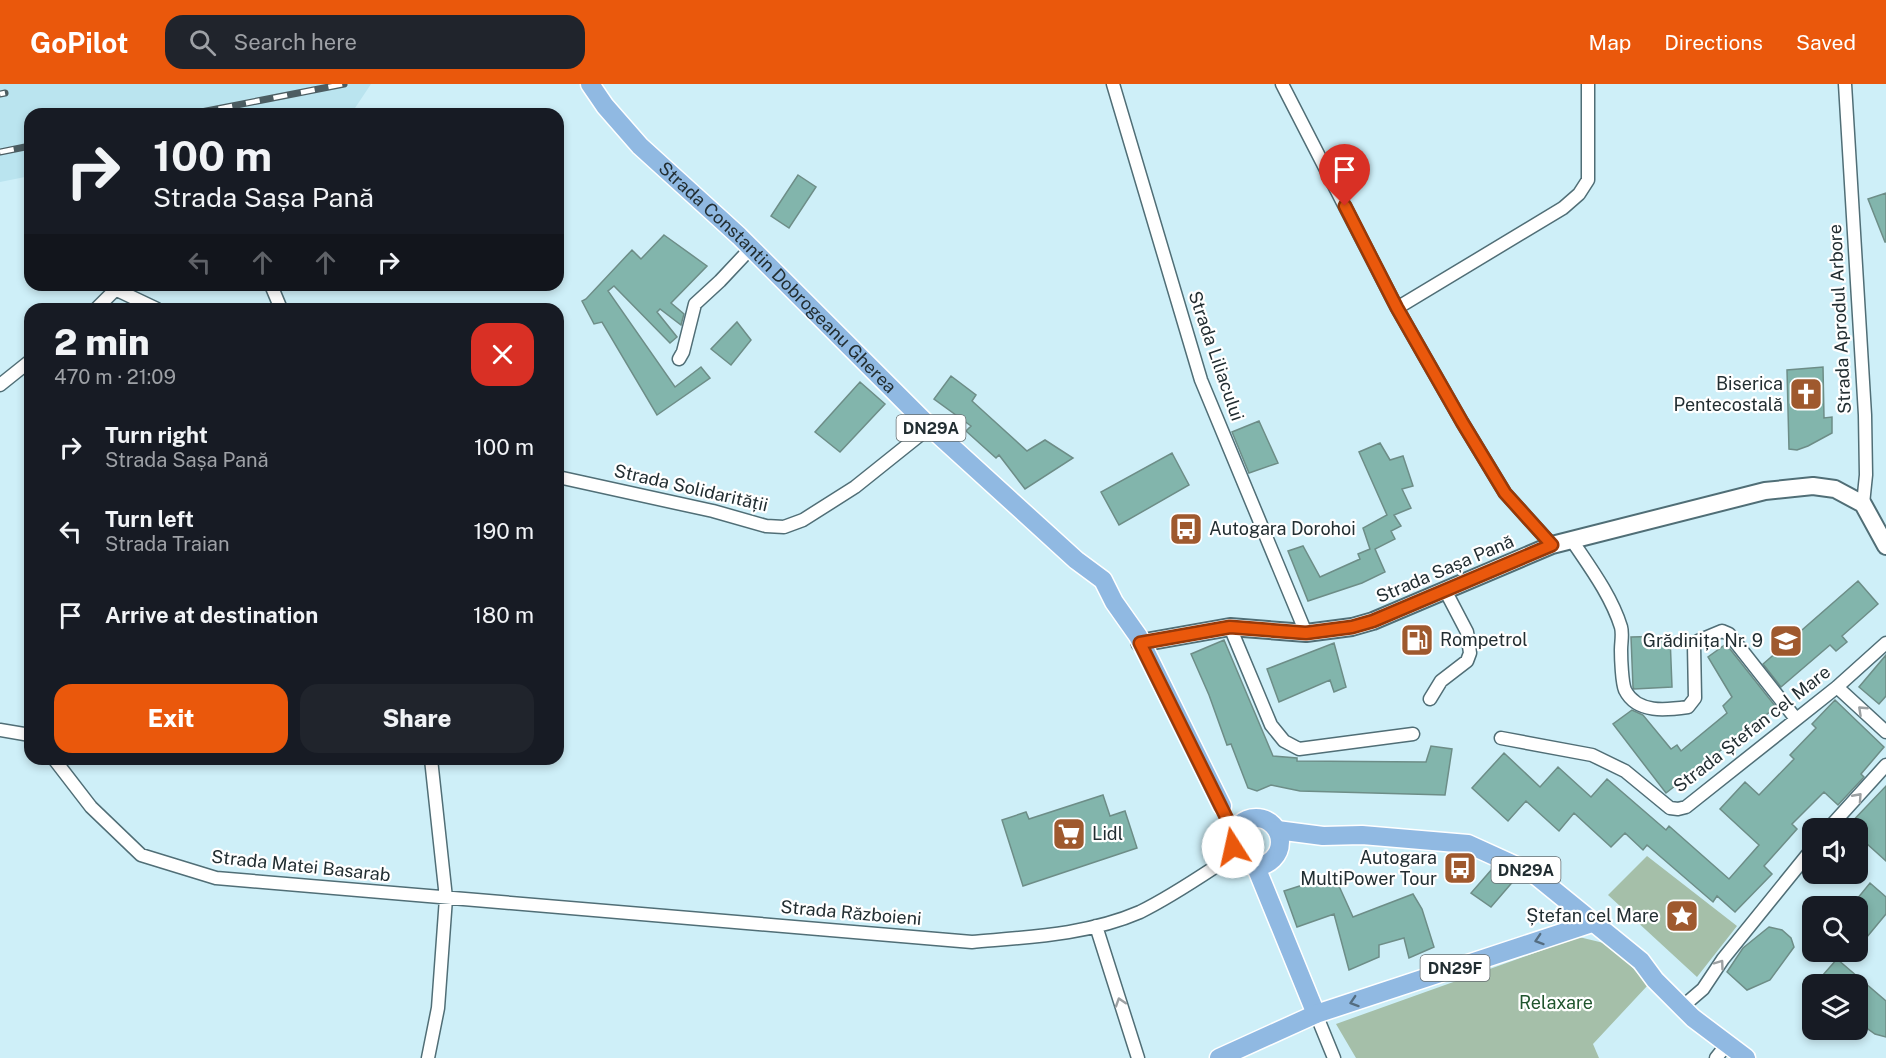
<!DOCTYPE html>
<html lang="en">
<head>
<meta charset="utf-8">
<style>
	body { margin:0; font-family:"Public Sans",sans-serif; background:#20242c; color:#f1f3f6; height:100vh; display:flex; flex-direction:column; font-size:22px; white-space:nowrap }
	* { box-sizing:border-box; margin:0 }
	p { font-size:20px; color:#9ea1a6 }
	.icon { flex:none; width:33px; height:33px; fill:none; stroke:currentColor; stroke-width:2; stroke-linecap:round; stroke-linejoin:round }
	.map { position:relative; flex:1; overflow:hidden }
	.side { position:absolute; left:24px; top:219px; width:540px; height:462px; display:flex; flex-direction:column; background:#171b24; border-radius:18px; box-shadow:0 3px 9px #0003 }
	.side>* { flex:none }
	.hud { position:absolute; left:24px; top:24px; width:540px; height:183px; border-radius:18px; box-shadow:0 3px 9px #0003; background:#171b24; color:#f1f3f6; overflow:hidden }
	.fabs { position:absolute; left:1802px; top:734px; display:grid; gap:12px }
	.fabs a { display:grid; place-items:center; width:66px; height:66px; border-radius:12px; background:#171b24; box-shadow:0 3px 9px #0003; font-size:30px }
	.pin { position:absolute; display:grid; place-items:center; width:51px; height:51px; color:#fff; margin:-62px -26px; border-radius:50% 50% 50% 0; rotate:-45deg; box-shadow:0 0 6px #0007 }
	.pin .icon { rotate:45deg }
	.me { position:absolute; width:66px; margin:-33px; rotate:350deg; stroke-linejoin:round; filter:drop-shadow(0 0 4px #0008) }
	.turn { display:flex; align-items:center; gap:21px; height:126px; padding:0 30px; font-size:27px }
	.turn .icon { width:78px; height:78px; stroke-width:2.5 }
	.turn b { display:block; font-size:42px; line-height:51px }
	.lanes { display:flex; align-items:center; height:57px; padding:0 30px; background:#0003; justify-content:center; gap:30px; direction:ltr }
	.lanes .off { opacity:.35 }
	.round { display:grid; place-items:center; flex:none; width:63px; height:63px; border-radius:18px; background:#20242c }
	.summary { display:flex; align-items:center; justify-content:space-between; height:102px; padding:0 30px }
	h1 { font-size:36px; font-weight:800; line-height:45px }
	.cta { display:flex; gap:12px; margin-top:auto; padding:12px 30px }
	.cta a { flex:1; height:69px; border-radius:18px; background:#ea580c; color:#fff; font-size:24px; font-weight:800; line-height:69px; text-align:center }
	.cta a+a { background:#20242c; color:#f1f3f6 }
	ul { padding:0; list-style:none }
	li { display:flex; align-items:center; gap:18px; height:84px; padding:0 30px }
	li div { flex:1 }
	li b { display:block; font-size:22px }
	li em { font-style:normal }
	header { display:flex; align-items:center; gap:36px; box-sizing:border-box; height:84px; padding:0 30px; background:#ea580c; color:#fff }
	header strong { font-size:28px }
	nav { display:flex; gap:33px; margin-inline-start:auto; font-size:21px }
	.search { width:420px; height:54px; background:#20242c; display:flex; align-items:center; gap:15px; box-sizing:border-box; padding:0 21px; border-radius:18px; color:#9ea1a6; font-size:22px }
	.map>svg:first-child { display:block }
	.built { fill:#bae4ef }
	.green { fill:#a5bfa9 }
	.building { fill:#82b5ac; stroke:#6d8d87; stroke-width:1.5 }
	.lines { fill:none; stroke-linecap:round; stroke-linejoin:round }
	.street-casing { stroke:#506e76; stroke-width:15 }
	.secondary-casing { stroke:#506e76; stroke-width:20 }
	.primary-casing { stroke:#fff; stroke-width:21 }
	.street { stroke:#fff; stroke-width:12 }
	.secondary { stroke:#fff; stroke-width:16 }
	.primary { stroke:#90b9e2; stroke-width:18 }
	.rail-casing { stroke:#4c5d62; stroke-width:7 }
	.rail { stroke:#fff; stroke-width:4.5; stroke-dasharray:14; stroke-linecap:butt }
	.oneway { stroke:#9ca1a3 }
	.oneway2 { stroke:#546d81 }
	.route-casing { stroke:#983908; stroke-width:15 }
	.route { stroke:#ea580c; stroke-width:10 }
	.labels { text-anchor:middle; stroke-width:4.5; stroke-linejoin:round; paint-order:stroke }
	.shield { fill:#fff; stroke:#646d70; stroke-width:1.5 }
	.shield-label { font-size:16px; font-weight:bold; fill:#222e32 }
	.street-label { font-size:18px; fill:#222e32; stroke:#fff }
	.poi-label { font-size:18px; fill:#222e32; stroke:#fff; text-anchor:end }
	.park-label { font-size:18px; fill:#20552e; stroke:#fff }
</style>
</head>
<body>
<header>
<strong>GoPilot</strong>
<div class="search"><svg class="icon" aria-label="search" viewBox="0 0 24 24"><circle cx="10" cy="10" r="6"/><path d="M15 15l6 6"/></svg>Search here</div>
<nav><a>Map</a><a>Directions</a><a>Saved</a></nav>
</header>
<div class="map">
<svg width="1886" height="974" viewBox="0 0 1886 974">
	<rect width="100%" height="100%" fill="#ceeff8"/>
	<path class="built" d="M0,0H371L351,30H30V92L0,98Z"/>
	<path class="green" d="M1647,772L1737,842L1697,893L1608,811Z
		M1579,853L1612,861L1648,901L1593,960L1599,974H1356L1336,940Z"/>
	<path class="building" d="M798,91L816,103L789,144L771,132Z
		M1886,109V158H1885L1868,115Z
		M664,151L707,182L671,219L684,230L681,241L660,225L657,228L677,253L670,259L614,202L608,207L675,303L701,283L710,294L657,331L602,238L594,240L582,217L586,215L632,166L641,175Z
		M737,238L751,256L731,281L711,265Z
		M1823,283L1824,334L1832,333V349L1808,362L1797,366L1789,365L1787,286Z
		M951,292L976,311L972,317L1027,367L1045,356L1073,374L1025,405L999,371L996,374L966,347L971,342L934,315Z
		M860,298L885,320L840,368L815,348Z
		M1259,337L1278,379L1249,389L1232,348Z
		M1380,359L1390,376L1403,372L1413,402L1402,405L1411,424L1394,431L1401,442L1391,447L1395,455L1375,465L1385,488L1362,499L1308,517L1288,467L1303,462L1320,493L1360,475L1358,470L1370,465L1363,444L1387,431L1359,368Z
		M1172,369L1189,401L1119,441L1101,408Z
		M1858,497L1878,520L1842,552L1847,558L1836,567L1830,561L1781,603L1763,580Z
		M1670,552L1672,603L1634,605L1633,603L1631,553Z
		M1224,556L1273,672L1297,674V677L1426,678L1431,662L1452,665L1445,711L1300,707L1271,701L1257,707L1248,704L1231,660L1227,661L1209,611L1191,570Z
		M1334,559L1346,603L1334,608L1330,596L1279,618L1267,585Z
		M1726,560L1776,623L1666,709L1613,640L1632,626L1643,631L1671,665L1677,661L1681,667L1727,629L1723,622L1732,613L1708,573Z
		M1886,571V612L1879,620L1859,603Z
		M1835,616L1884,663L1861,690L1864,693L1838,721L1824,708L1792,740L1797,745L1764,782L1772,790L1735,828L1717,812L1713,818L1647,761L1643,766L1625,749L1611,763L1574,729L1559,747L1526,717L1508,737L1472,704L1504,669L1540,703L1558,683L1591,713L1607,695L1666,746L1669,742L1729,795L1759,761L1720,725L1745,698L1759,711L1794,675L1790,671L1816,644L1812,640Z
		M1886,702V777L1866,759L1857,769V744H1846Z
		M1103,711L1110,732L1125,727L1137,764L1023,802L1002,736L1026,728L1029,735Z
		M1493,784L1516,794L1491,823L1471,809Z
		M1334,791L1353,833L1413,810L1422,825L1434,863L1409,874L1404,854L1379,861V873L1349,886L1334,830L1297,843L1284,807Z
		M1870,799L1886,813V830L1857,865V815Z
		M1769,843L1782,846L1791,854L1794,863L1770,896L1747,906L1727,888L1743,864Z
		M1837,875L1886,917V953L1875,950L1857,937V900H1815Z"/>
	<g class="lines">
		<g class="street-casing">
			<path id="street" d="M1113,0L1201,296L1306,549
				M1282,0L1397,224L1462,338L1505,409L1552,461
				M1845,0L1865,331L1866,391L1863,420
				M271,201L281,225
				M117,206L157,225
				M1397,224L1563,124L1579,110L1588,96V0
				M96,225L120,201
				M679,275L683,268L695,220L720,197L751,164
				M0,301L30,277
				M558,393L713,427L766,442L784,443L803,436L855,403L930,343
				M1571,455C1589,482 1611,511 1621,543C1623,550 1621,558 1621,566C1621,575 1622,599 1625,606C1637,630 1667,626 1688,623L1695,614L1694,561L1698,557L1722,547L1729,550L1796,635
				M1230,543L1271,641L1284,657L1299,665L1413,650
				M1837,603L1886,648
				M1430,615L1441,597L1467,577L1470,569L1467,548L1445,506
				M0,646L30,651
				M1501,654L1592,671L1625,687L1670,724L1678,725L1686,723L1837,603L1886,559
				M54,675L91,723L141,771L216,794L972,858C1028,853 1087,851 1140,828C1173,812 1204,790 1235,770
				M1829,744L1886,681
				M1096,842L1138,974
				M1682,923L1703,905L1723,875L1812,765
				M1316,930L1334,974
				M428,974L438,924L446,814L431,675
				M1716,974L1724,964L1726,958"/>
		</g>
		<g class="secondary-casing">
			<path id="secondary" d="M1140,559L1230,543L1306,549L1352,543L1373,537L1552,461L1765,407L1813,402L1835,405L1863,420L1886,462"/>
		</g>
		<g class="primary-casing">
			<g id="primary">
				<path id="s1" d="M590,0L605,22L640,62L739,152L930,343L1076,476L1103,496L1114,518L1138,552L1222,722"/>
				<circle cx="1256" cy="758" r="24"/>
				<path d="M1277,746L1323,752L1362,751L1468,760L1534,790L1641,877L1655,896L1693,934L1746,974"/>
				<path d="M1256,783L1316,930"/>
				<path d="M1219,974L1316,930L1595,838"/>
			</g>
		</g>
		<use href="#street" class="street"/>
		<use href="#secondary" class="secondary"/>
		<use href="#primary" class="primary"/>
		<g class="rail-casing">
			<path id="rail" d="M0,10L5,9
				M191,30L344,0
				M0,68L30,62"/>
		</g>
		<use href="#rail" class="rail"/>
	</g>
	<defs><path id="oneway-chevron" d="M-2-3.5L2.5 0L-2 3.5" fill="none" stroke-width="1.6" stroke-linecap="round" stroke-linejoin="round" transform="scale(1.5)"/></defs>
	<g class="oneway">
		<use href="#oneway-chevron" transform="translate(1862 626) rotate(-137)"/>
		<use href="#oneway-chevron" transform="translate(1858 713) rotate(-48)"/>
		<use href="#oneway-chevron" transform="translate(1720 880) rotate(-54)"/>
		<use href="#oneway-chevron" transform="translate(1120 918) rotate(-108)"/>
	</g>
	<g class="oneway2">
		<use href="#oneway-chevron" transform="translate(1539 856) rotate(162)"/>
		<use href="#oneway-chevron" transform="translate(1354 918) rotate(162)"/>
	</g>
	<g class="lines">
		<g class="route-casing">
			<path id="route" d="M1233,763L1234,749L1140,559L1230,543L1306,549L1352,543L1373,537L1552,461L1505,409L1462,338L1397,224L1345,122"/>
		</g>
		<use href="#route" class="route"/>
	</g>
	<defs>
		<g id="church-square" transform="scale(1.725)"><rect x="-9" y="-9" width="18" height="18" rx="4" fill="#9f592e" stroke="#fff"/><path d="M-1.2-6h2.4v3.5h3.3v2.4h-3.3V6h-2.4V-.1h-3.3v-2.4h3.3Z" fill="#fff"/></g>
		<g id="bus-square" transform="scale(1.725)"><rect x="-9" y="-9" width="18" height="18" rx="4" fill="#9f592e" stroke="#fff"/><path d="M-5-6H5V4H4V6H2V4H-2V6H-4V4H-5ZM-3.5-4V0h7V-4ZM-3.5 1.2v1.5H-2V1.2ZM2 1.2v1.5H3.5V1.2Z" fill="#fff"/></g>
		<g id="fuel-square" transform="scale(1.725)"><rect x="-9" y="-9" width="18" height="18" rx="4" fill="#9f592e" stroke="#fff"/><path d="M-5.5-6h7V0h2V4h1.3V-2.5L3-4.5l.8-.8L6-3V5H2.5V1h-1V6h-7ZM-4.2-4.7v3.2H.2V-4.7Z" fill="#fff"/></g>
		<g id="school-square" transform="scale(1.725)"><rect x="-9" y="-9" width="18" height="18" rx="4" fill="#9f592e" stroke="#fff"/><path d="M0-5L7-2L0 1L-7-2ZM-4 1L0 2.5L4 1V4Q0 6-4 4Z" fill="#fff"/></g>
		<g id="supermarket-square" transform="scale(1.725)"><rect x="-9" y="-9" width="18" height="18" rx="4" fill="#9f592e" stroke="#fff"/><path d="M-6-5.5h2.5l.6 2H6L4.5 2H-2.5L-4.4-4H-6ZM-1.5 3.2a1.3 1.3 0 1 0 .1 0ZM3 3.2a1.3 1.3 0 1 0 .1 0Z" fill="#fff"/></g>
		<g id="sight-square" transform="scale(1.725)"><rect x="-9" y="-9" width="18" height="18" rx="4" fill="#9f592e" stroke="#fff"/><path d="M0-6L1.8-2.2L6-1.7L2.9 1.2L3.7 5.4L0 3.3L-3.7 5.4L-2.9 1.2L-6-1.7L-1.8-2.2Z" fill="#fff"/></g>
	</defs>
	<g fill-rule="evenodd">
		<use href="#church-square" x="1806" y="310"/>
		<use href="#bus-square" x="1186" y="445"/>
		<use href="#fuel-square" x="1417" y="556"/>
		<use href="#school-square" x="1786" y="557"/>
		<use href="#supermarket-square" x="1069" y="750"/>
		<use href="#bus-square" x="1460" y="784"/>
		<use href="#sight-square" x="1682" y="832"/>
	</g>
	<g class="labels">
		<g class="shield">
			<rect x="896.5" y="331" width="69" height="26" rx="4.5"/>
			<rect x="1491.5" y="773" width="69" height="26" rx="4.5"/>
			<rect x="1420.5" y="871" width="69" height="26" rx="4.5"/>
		</g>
		<g class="shield-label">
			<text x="931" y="350">DN29A</text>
			<text x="1526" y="792">DN29A</text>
			<text x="1455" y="890">DN29F</text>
		</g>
		<g class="street-label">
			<text dy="6" stroke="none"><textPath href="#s1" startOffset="270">Strada Constantin Dobrogeanu Gherea</textPath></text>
			<text transform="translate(1840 235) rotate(-93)" y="6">Strada Aprodul Arbore</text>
			<text transform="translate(1216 272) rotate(71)" y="6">Strada Liliacului</text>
			<text transform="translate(691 404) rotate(13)" y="6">Strada Solidarității</text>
			<text transform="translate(1445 485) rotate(-23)" y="6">Strada Sașa Pană</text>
			<text transform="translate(1752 645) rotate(-38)" y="6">Strada Ștefan cel Mare</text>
			<text transform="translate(301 782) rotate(6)" y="6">Strada Matei Basarab</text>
			<text transform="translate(851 829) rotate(5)" y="6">Strada Războieni</text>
		</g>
		<g class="poi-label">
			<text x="1783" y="306">Biserica<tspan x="1783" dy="21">Pentecostală</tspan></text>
			<text x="1209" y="451" text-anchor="start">Autogara Dorohoi</text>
			<text x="1440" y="562" text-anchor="start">Rompetrol</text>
			<text x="1763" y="563">Grădinița Nr. 9</text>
			<text x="1092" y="756" text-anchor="start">Lidl</text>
			<text x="1437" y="780">Autogara<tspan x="1437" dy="21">MultiPower Tour</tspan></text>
			<text x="1659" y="838">Ștefan cel Mare</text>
		</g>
		<g class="park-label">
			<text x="1556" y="925">Relaxare</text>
		</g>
	</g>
</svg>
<div class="fabs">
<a><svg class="icon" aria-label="sound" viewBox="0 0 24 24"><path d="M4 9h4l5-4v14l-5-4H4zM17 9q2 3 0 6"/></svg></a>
<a><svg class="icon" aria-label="search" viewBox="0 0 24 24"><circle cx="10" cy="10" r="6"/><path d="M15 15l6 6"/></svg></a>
<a><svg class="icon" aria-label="layers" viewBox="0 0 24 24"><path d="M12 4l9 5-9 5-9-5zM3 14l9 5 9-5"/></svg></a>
</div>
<div class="pin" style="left:1345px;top:122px;background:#d93025"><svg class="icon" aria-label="arrive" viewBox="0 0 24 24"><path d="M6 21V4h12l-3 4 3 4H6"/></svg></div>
<svg class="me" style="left:1233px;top:763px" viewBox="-20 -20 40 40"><circle r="19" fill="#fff"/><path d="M0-13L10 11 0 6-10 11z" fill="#ea580c"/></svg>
<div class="hud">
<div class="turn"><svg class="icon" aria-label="right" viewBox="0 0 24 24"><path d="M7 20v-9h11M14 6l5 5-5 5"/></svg><div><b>100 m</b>Strada Sașa Pană</div></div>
<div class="lanes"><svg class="icon off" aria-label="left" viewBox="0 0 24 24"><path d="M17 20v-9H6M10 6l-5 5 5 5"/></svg><svg class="icon off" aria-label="ahead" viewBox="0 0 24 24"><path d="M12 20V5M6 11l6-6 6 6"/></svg><svg class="icon off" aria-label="ahead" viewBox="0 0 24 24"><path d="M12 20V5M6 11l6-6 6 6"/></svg><svg class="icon" aria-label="right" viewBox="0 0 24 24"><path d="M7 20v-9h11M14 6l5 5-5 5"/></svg></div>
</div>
<section class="side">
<div class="summary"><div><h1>2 min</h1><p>470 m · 21:09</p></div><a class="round" style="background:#d93025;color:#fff"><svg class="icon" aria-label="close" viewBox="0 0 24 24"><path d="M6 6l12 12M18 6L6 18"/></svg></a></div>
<ul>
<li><svg class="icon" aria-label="right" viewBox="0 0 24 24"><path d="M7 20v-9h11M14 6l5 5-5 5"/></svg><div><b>Turn right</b><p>Strada Sașa Pană</p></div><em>100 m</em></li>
<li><svg class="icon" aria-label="left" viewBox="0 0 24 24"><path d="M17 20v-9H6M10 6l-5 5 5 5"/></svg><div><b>Turn left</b><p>Strada Traian</p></div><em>190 m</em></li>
<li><svg class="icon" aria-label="arrive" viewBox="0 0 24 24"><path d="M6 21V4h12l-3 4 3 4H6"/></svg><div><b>Arrive at destination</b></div><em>180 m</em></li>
</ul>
<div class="cta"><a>Exit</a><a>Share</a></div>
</section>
</div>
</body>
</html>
